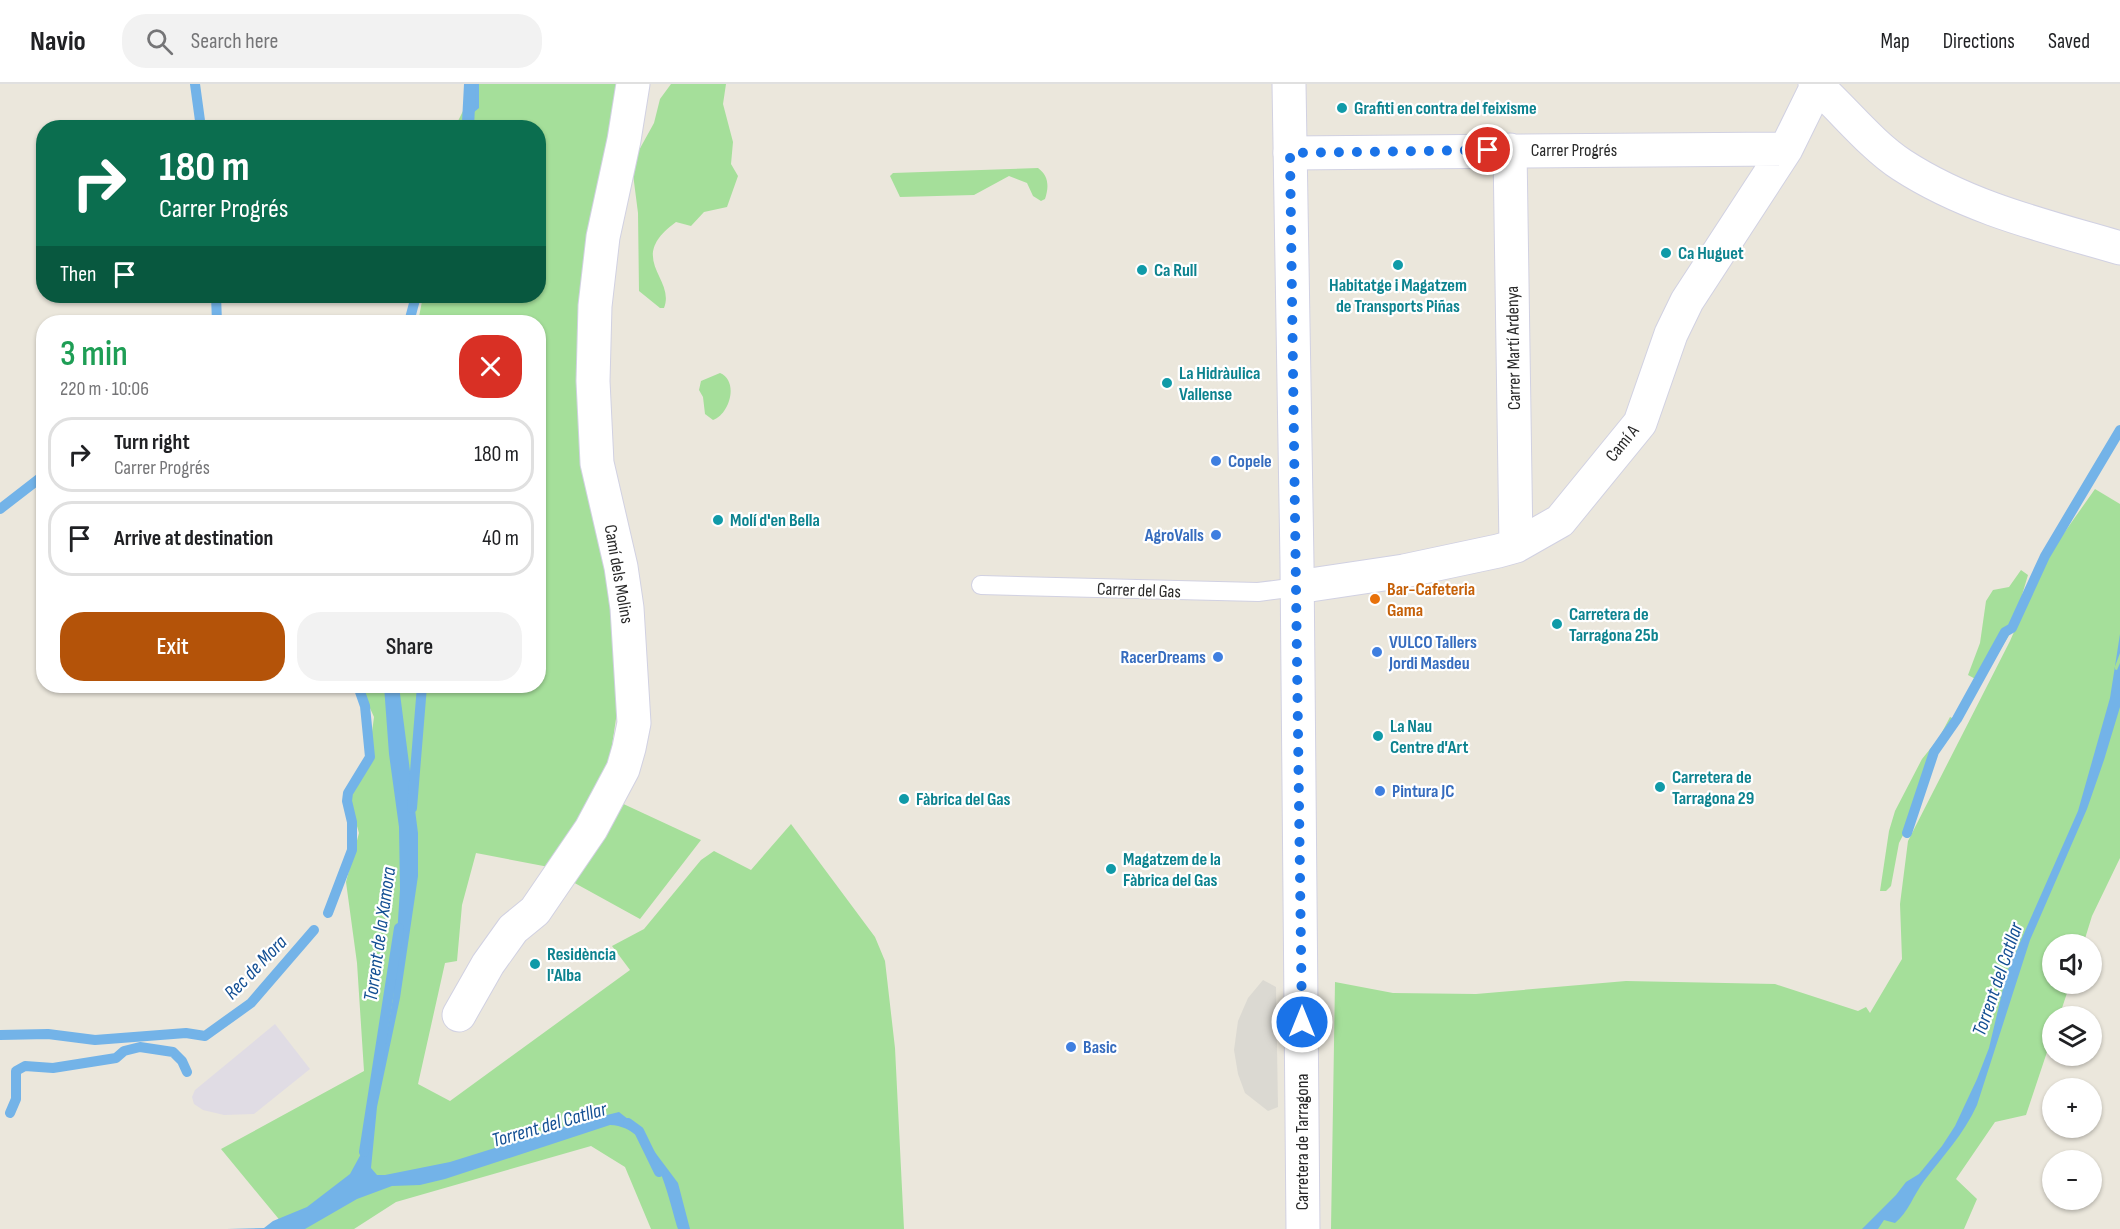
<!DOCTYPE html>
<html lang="en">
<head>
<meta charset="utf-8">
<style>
	body { margin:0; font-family:"Sofia Sans Condensed",sans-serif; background:#f2f2f2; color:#202124; height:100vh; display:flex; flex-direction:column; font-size:22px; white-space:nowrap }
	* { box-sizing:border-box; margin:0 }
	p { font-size:20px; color:#757577 }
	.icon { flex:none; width:33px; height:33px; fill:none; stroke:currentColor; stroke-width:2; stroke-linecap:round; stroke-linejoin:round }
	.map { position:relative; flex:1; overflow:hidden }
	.side { position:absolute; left:36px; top:231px; width:510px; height:378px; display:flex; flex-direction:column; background:#fff; border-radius:24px; box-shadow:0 2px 4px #0004 }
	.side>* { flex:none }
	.guide { position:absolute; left:36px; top:36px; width:510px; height:183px; border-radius:24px; box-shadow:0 2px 4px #0004; background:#0b6e4f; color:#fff; overflow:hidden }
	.buttons { position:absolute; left:2042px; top:850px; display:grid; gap:12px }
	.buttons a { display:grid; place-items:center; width:60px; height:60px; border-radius:50%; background:#fff; box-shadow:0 2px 4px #0004; font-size:30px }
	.pin { position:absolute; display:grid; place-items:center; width:51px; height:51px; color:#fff; margin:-26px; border:3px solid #fff; border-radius:50%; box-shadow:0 2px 6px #0007 }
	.me { position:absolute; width:66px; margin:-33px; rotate:0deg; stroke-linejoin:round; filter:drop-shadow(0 0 4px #0008) }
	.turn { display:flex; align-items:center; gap:21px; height:126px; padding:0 24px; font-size:27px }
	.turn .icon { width:78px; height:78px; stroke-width:2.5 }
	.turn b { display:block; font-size:42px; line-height:51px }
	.then { display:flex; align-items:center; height:57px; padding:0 24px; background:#0003; gap:12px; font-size:22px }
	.round { display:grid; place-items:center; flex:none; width:63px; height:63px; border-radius:24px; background:#f2f2f2 }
	.summary { display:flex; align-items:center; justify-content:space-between; height:102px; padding:0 24px }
	h1 { font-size:36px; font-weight:600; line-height:45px; color:#1e9e55 }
	.button { display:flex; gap:12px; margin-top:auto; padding:12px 24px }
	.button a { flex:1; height:69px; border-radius:24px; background:#b45309; color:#fff; font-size:24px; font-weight:600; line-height:69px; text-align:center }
	.button a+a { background:#f2f2f2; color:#202124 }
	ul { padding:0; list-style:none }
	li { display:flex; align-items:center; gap:18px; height:75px; margin:0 12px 9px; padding:0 12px; border:3px solid #e0e0e0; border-radius:24px }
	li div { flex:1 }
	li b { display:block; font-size:22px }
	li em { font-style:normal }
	header { display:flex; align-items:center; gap:36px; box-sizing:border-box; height:84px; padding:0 30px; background:#fff; border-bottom:2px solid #e0e0e0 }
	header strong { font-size:28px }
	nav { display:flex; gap:33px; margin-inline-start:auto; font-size:21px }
	.search { width:420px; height:54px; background:#f2f2f2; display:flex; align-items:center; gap:15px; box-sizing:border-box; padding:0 21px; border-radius:24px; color:#757577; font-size:22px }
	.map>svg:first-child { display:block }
	.industrial { fill:#e0dce4 }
	.green { fill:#a5df9a }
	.plaza { fill:#dbd9d2 }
	.water { fill:#73b3e8 }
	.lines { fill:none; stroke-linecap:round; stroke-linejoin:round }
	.stream { stroke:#73b3e8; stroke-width:10 }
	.service-casing { stroke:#d1d1e2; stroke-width:20 }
	.minor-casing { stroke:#d1d1e2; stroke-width:35 }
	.secondary-casing { stroke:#d1d1e2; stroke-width:35 }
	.service { stroke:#fff; stroke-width:18 }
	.minor { stroke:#fff; stroke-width:33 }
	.secondary { stroke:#fff; stroke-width:33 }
	.route { stroke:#1a73e8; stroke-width:10; stroke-dasharray:0 18 }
	.culture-dot { fill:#0f9aa8; stroke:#fff; stroke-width:2 }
	.shop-dot { fill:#3f7fe0; stroke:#fff; stroke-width:2 }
	.food-dot { fill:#e8710a; stroke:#fff; stroke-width:2 }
	.labels { text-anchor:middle; stroke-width:4.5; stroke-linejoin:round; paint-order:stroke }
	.culture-label { font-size:18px; font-weight:bold; fill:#0d838f; stroke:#fff; text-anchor:start }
	.street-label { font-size:18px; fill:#292929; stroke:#fff }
	.shop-label { font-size:18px; font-weight:bold; fill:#366cbe; stroke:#fff; text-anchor:start }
	.food-label { font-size:18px; font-weight:bold; fill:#c56008; stroke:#fff; text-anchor:start }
	.water-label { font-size:20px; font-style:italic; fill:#134f93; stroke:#fff }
</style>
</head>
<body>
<header>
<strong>Navio</strong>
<div class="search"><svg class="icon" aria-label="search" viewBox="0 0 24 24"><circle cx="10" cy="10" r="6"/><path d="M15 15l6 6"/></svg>Search here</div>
<nav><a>Map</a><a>Directions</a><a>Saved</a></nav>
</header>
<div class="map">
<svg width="2120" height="1145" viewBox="0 0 2120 1145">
	<rect width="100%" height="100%" fill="#ebe7dc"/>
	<path class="industrial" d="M275,940L310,985L254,1030L224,1031L203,1026L194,1020L192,1013L195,1006Z"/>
	<path class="green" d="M469,0H622L605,93L612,515L617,628L607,695L554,784L476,769L462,821L457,877L445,879L418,1000L450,1017L630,886L612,862L644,845L701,776L714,767L751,786L791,740L875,853L885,877L895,964L904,1145H651L625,1083L591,1062L396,1118L354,1145H287L221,1065L364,987L357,879L346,798L359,749L348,711L368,678L374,633L360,602H538V238H418L423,212H538V44L455,43L467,19Z
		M671,0H726L723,20L733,58L731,80L738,92L727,123L704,128L691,142L676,138C625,175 676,194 664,224H660L639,207L638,129L633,90L638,68L654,39L660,15Z
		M1038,84C1049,92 1049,103 1045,115L1041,117L1033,112L1027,99L1009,92L974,111L900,113L890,92L893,89Z
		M720,289C739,297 730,330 713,336L705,330L703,313L699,306L701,297Z
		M2095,405L2120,420V774L2092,832L2083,861H2052V900H2070L2059,933H2052V953L2026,1031L1995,1038L1956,1095L1977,1115L1964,1145H1331L1335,898L1393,909L1476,910L1626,897L1775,900L1858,927L1866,923L1870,929L1902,875L1900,820L1908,757L2010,557L2040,488L2052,466Z
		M2021,486L2028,491L2011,548L1981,598L1968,591L1980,559L1986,517L1993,506L2009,503Z
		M1950,633L1958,637L1936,665L1925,708L1899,759L1891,802L1886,807H1880L1889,747L1895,727L1922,675L1939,654Z
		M617,717L701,756L640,835L571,797Z"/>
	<path class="plaza" d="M1263,896L1276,903L1278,1023L1268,1027L1245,1009L1238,990L1234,966L1238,937L1248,914Z"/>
	<path class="water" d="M464,0H479V24L462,38Z
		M2120,548V569L2114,585L2117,586L2120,579V623L2104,676L2087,725L2030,856L1977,1021C1964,1050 1943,1072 1924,1097C1914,1110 1908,1129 1895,1139L1884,1136L1878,1145H1862L1896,1111L1906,1098L1919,1090L1942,1062L1955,1042L1977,995L1989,964L2007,888L2078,727L2110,614L2120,550Z
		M384,602H399L418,749V792L400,914L377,1023L371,1084L377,1091H385L450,1078L575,1039L619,1028L633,1039L678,1099L690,1145H678C667,1110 656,1043 610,1041L445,1095L420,1101L392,1102L357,1115L305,1145H227L264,1144L273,1137L307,1123L350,1090L362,1068L373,1031L393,914L400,805L399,743L389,670Z"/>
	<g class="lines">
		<path class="stream" d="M195,0L201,44
			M469,44L471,0
			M216,212L217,238
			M409,238L416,212
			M0,425L44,391
			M412,724L422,602
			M1907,749L1934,668L1957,635L2005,548L2012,544L2045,472L2120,346
			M328,829L352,766V738L347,717L348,709L370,673L365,622L358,602
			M0,951L48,950L95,956L186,949L205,952L251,919L314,846
			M10,1029L16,1015V987L25,982L53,984L116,974L124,967L140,963L173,968L182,977L187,988
			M628,1039L639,1047L659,1088
			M364,1068L399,844"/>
		<g class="service-casing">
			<path id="service" d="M981,501L1258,508L1297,503"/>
		</g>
		<g class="minor-casing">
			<path id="minor" d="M1815,0C1843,25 1871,61 1902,81C1968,124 2045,142 2120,164
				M1510,66L1516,462
				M1290,69L1786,65
				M1297,503L1404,487L1498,467L1516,462L1560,437L1640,339L1671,250L1687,217L1786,65L1817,2
				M459,931L488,880L513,845L535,827L591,745L623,685L629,664L634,639L627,524L621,483L597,379L593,297L595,222L603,153L624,56L633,0"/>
		</g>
		<g class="secondary-casing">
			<path id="secondary" d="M1289,0L1297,479L1303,1145"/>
		</g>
		<use href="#service" class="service"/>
		<use href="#minor" class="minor"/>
		<use href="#secondary" class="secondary"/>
	</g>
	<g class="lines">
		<path class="route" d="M1302,938L1290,69L1488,66"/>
	</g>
	<g class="culture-dot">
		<circle cx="1342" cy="24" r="6"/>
		<circle cx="1666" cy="169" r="6"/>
		<circle cx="1398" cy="181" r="6"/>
		<circle cx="1142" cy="186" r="6"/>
		<circle cx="1167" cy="299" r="6"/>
		<circle cx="718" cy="436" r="6"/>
		<circle cx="1557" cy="540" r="6"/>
		<circle cx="1378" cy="652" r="6"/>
		<circle cx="1660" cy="703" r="6"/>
		<circle cx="904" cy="715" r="6"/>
		<circle cx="1111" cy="785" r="6"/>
		<circle cx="535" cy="880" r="6"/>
	</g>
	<g class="shop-dot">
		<circle cx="1216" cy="377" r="6"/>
		<circle cx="1216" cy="451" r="6"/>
		<circle cx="1377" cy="568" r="6"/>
		<circle cx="1218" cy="573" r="6"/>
		<circle cx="1380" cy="707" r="6"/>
		<circle cx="1071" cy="963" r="6"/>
	</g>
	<circle class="food-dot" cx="1375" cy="515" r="6"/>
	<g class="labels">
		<g class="culture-label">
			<text x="1354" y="30">Grafiti en contra del feixisme</text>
			<text x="1678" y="175">Ca Huguet</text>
			<text x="1154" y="192">Ca Rull</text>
			<text x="1398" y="207" text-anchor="middle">Habitatge i Magatzem<tspan x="1398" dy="21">de Transports Piñas</tspan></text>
			<text x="1179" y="295">La Hidràulica<tspan x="1179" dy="21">Vallense</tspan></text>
			<text x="730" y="442">Molí d'en Bella</text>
			<text x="1569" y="536">Carretera de<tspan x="1569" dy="21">Tarragona 25b</tspan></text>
			<text x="1390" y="648">La Nau<tspan x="1390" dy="21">Centre d'Art</tspan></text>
			<text x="1672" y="699">Carretera de<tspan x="1672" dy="21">Tarragona 29</tspan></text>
			<text x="916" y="721">Fàbrica del Gas</text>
			<text x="1123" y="781">Magatzem de la<tspan x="1123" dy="21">Fàbrica del Gas</tspan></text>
			<text x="547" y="876">Residència<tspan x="547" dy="21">l'Alba</tspan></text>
		</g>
		<g class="street-label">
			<text x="1574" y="72">Carrer Progrés</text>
			<text transform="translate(1513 264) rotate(-91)" y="6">Carrer Martí Ardenya</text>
			<text transform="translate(1622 359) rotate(-51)" y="6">Camí A</text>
			<text transform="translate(619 490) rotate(80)" y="6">Camí dels Molins</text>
			<text transform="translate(1139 506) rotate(2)" y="6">Carrer del Gas</text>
			<text transform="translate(1302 1058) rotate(-90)" y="6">Carretera de Tarragona</text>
		</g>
		<g class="shop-label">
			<text x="1228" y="383">Copele</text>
			<text x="1204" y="457" text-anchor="end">AgroValls</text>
			<text x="1389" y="564">VULCO Tallers<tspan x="1389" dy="21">Jordi Masdeu</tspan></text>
			<text x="1206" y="579" text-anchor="end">RacerDreams</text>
			<text x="1392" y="713">Pintura JC</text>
			<text x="1083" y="969">Basic</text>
		</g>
		<g class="food-label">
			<text x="1387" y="511">Bar-Cafeteria<tspan x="1387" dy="21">Gama</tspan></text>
		</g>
		<g class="water-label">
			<text transform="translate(379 850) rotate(-82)" y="7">Torrent de la Xamora</text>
			<text transform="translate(255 883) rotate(-46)" y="7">Rec de Mora</text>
			<text transform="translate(1997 895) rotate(-71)" y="7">Torrent del Catllar</text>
			<text transform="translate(549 1040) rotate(-16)" y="7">Torrent del Catllar</text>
		</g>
	</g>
</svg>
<div class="buttons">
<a><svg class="icon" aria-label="sound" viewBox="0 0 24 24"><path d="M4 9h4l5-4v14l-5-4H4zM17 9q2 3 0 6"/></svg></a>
<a><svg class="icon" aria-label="layers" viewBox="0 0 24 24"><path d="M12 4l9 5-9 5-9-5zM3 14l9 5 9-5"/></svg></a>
<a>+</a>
<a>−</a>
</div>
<div class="pin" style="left:1488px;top:66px;background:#d93025"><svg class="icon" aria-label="arrive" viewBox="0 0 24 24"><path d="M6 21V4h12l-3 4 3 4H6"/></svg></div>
<svg class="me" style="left:1302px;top:938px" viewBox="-20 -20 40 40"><circle r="17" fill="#1a73e8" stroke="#fff" stroke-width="3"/><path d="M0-11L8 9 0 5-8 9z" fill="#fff"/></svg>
<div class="guide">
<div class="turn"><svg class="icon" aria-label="right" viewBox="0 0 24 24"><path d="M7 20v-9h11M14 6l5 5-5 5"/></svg><div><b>180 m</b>Carrer Progrés</div></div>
<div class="then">Then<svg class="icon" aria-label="arrive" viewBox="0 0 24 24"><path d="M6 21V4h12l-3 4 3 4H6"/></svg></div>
</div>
<section class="side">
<div class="summary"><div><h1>3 min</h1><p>220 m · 10:06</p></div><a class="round" style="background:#d93025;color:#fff"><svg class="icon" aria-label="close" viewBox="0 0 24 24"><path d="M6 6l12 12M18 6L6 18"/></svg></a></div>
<ul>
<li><svg class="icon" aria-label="right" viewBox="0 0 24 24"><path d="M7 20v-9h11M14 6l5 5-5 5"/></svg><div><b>Turn right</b><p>Carrer Progrés</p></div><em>180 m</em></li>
<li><svg class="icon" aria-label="arrive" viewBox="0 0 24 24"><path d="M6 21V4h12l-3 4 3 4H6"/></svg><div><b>Arrive at destination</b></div><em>40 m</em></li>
</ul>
<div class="button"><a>Exit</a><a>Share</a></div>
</section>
</div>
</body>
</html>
